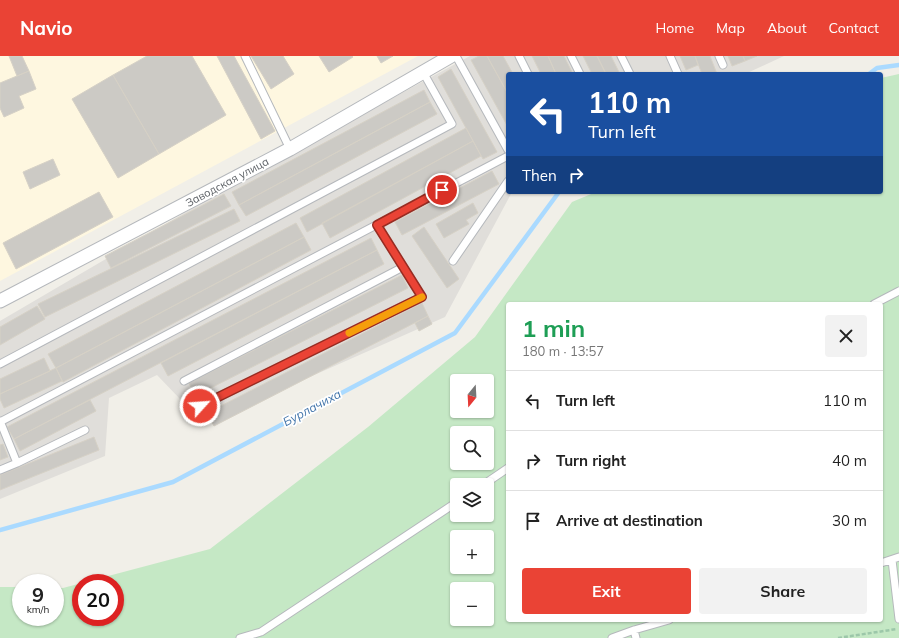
<!DOCTYPE html>
<html lang="en">
<head>
<meta charset="utf-8">
<style>
	body { margin:0; font-family:Mulish,sans-serif; background:#f2f2f2; color:#222; height:100vh; display:flex; flex-direction:column; font-size:15px; white-space:nowrap }
	* { box-sizing:border-box; margin:0 }
	p { font-size:13px; color:#767676 }
	.icon { flex:none; width:22px; height:22px; fill:none; stroke:currentColor; stroke-width:2; stroke-linecap:round; stroke-linejoin:round }
	.map { position:relative; flex:1; overflow:hidden }
	.panel { position:absolute; left:506px; top:246px; width:377px; height:320px; display:flex; flex-direction:column; background:#fff; border-radius:4px; box-shadow:0 1px 3px #0004 }
	.panel>* { flex:none }
	.hud { position:absolute; left:506px; top:16px; width:377px; height:122px; border-radius:4px; box-shadow:0 1px 3px #0004; background:#1a4fa0; color:#fff; overflow:hidden }
	.needle { width:26px; rotate:198deg }
	.controls { position:absolute; left:450px; top:318px; display:grid; gap:8px }
	.controls a { display:grid; place-items:center; width:44px; height:44px; border-radius:4px; background:#fff; box-shadow:0 1px 3px #0004; font-size:20px }
	.speed { position:absolute; left:12px; top:518px; display:flex; gap:8px; font-size:20px; font-weight:700; text-align:center }
	.speed>* { display:grid; place-content:center; width:52px; height:52px; border-radius:50%; background:#fff; box-shadow:0 1px 3px #0004; line-height:1 }
	.speed small { font-size:10px; font-weight:400 }
	.speed .limit { border:6px solid #d22; background:#fff; color:#111 }
	.pin { position:absolute; display:grid; place-items:center; width:34px; height:34px; color:#fff; margin:-17px; border:2px solid #fff; border-radius:50%; box-shadow:0 1px 4px #0007 }
	.me { position:absolute; width:44px; margin:-22px; rotate:64deg; stroke-linejoin:round; filter:drop-shadow(0 0 3px #0008) }
	.turn { display:flex; align-items:center; gap:14px; height:84px; padding:0 16px; font-size:18px }
	.turn .icon { width:52px; height:52px; stroke-width:2.5 }
	.turn b { display:block; font-size:28px; line-height:34px }
	.then { display:flex; align-items:center; height:38px; padding:0 16px; background:#0003; gap:8px; font-size:15px }
	.round { display:grid; place-items:center; flex:none; width:42px; height:42px; border-radius:4px; background:#f2f2f2 }
	.head { display:flex; align-items:center; justify-content:space-between; height:68px; padding:0 16px }
	h1 { font-size:24px; font-weight:700; line-height:30px; color:#1e9e55 }
	.cta { display:flex; gap:8px; margin-top:auto; padding:8px 16px }
	.cta a { flex:1; height:46px; border-radius:4px; background:#ea4335; color:#fff; font-size:16px; font-weight:700; line-height:46px; text-align:center }
	.cta a+a { background:#f2f2f2; color:#222 }
	ul { padding:0; list-style:none }
	li { display:flex; align-items:center; gap:12px; height:60px; padding:0 16px; border-top:1px solid #e0e0e0 }
	li div { flex:1 }
	li b { display:block; font-size:15px }
	li em { font-style:normal }
	header { display:flex; align-items:center; gap:24px; box-sizing:border-box; height:56px; padding:0 20px; background:#ea4335; color:#fff }
	header strong { font-size:19px }
	nav { display:flex; gap:22px; margin-inline-start:auto; font-size:14px }
	.map>svg:first-child { display:block }
	.commercial { fill:#fef7e0 }
	.industrial { fill:#e0deda }
	.green { fill:#c5e8c5; fill-rule:evenodd }
	.lines { fill:none; stroke-linecap:round; stroke-linejoin:round }
	.stream { stroke:#aadaff; stroke-width:4.5 }
	.building { fill:#cccac5; stroke:#d6d1c6 }
	.lane-casing { stroke:#b5b8bc; stroke-width:9 }
	.street-casing { stroke:#b5b8bc; stroke-width:15 }
	.path { stroke:#9cc7a9; stroke-width:2.5; stroke-dasharray:4 2; stroke-linecap:butt }
	.lane { stroke:#fff; stroke-width:7 }
	.street { stroke:#fff; stroke-width:13 }
	.route-casing { stroke:#982c22; stroke-width:10 }
	.route { stroke:#ea4335; stroke-width:7 }
	.slow { stroke:#f59e0b; stroke-width:7 }
	.labels { text-anchor:middle; stroke-width:3.5; stroke-linejoin:round; paint-order:stroke }
	.street-label { font-size:11px; fill:#5f6368; stroke:#fff }
	.water-label { font-size:12px; font-style:italic; fill:#4174aa; stroke:#fff }
</style>
</head>
<body>
<header>
<strong>Navio</strong>
<nav><a>Home</a><a>Map</a><a>About</a><a>Contact</a></nav>
</header>
<div class="map">
<svg width="899" height="582" viewBox="0 0 899 582">
	<rect width="100%" height="100%" fill="#f1efe8"/>
	<path class="commercial" d="M0,0H418L0,225Z"/>
	<path class="industrial" d="M470,0H784L745,18H508V136H512L445,261L204,368L157,319L109,342L105,400L0,443V265L227,132Z"/>
	<path class="green" d="M899,18V582H0V531H21V561H55V532H63L210,493L368,371L475,281L572,146L596,136H881V22ZM508,248H881V564H508ZM457,325H487V355H457ZM457,377H487V407H457ZM457,429H487V459H457ZM457,481H487V511H457ZM81,527H115V561H81ZM457,533H487V563H457Z"/>
	<g class="lines">
		<path class="stream" d="M869,18L877,12L899,9
			M0,474L173,426L455,277L559,136"/>
	</g>
	<path class="building" d="M9,0H22L29,15L17,20Z
		M147,0H192L226,59L159,98L113,19Z
		M217,0H234L275,75L261,83Z
		M251,0H283L294,18L271,33Z
		M319,0H352L353,1L329,16Z
		M377,0H393L381,7Z
		M479,0H487L508,38V71L471,4Z
		M487,0H503L513,18H508V38Z
		M532,0H548L556,18H541Z
		M548,0H564L573,18H556Z
		M583,0H597L606,18H592Z
		M597,0H611L620,18H606Z
		M680,0H695L698,9L686,14Z
		M695,0H710L717,18H702Z
		M728,0H743L745,5L732,10Z
		M743,0H757L745,5Z
		M451,13L497,96L483,103L438,21Z
		M29,15L36,33L19,40L24,52L4,61L0,52V27Z
		M113,19L159,98L118,122L72,43Z
		M424,34L430,46L239,149L232,136Z
		M430,46L437,58L246,160L239,149Z
		M466,72L473,85L307,176L300,162Z
		M473,85L481,100L330,182L322,167Z
		M53,103L60,119L30,133L23,116Z
		M492,115L499,128L402,179L395,166Z
		M99,136L113,161L16,213L3,187Z
		M224,138L231,150L111,212L105,200Z
		M473,147L478,157L466,164L469,168L444,182L436,168Z
		M234,153L240,165L45,261L38,248Z
		M296,167L304,181L56,312L48,298Z
		M424,171L459,223L447,232L412,180Z
		M304,181L311,194L63,326L56,312Z
		M371,182L377,194L14,383L7,371Z
		M377,194L384,208L168,320L161,307Z
		M402,219L408,232L195,340L189,327Z
		M422,247L428,260L214,370L207,357Z
		M37,250L45,263L0,289V271Z
		M428,260L432,268L419,275L415,267Z
		M44,302L50,315L0,338V323Z
		M56,312L62,325L4,352L0,343V338Z
		M90,344L96,355L20,395L14,383Z
		M94,381L99,394L0,434V419Z
		M3,388L8,401L0,404V389Z"/>
	<g class="lines">
		<g class="lane-casing">
			<path id="lane" d="M245,0L290,93
				M456,0L508,94
				M519,0L528,18
				M571,0L580,18
				M621,0L630,18
				M670,0L678,18
				M719,0L723,9
				M453,205L508,125
				M874,248L899,235
				M0,308L452,68L423,16
				M184,325L403,211
				M200,350L422,241L377,169
				M0,365L17,407L0,414
				M0,366L508,100
				M17,407L85,374
				M483,429L508,412
				M892,504L899,563
				M881,507L899,501
				M634,574L636,582
				M240,582L261,576L457,446
				M612,582L634,574L669,564"/>
		</g>
		<g class="street-casing">
			<path id="street" d="M0,245L290,93L451,0"/>
		</g>
		<path class="path" d="M838,582L897,573"/>
		<use href="#lane" class="lane"/>
		<use href="#street" class="street"/>
	</g>
	<g class="lines">
		<g class="route-casing">
			<path id="route" d="M200,350L422,241L377,169L442,134"/>
		</g>
		<use href="#route" class="route"/>
		<path class="slow" d="M349,277L422,241"/>
	</g>
	<g class="labels">
		<g class="street-label">
			<text transform="translate(227 126) rotate(-28)" y="4">Заводская улица</text>
		</g>
		<g class="water-label">
			<text transform="translate(312 352) rotate(-28)" y="4">Бурлачиха</text>
		</g>
	</g>
</svg>
<div class="controls">
<a><svg class="needle" viewBox="-14 -14 28 28"><path d="M0-13l5 13h-10z" fill="#e53935"/><path d="M0 13l5-13h-10z" fill="#767676"/></svg></a>
<a><svg class="icon" aria-label="search" viewBox="0 0 24 24"><circle cx="10" cy="10" r="6"/><path d="M15 15l6 6"/></svg></a>
<a><svg class="icon" aria-label="layers" viewBox="0 0 24 24"><path d="M12 4l9 5-9 5-9-5zM3 14l9 5 9-5"/></svg></a>
<a>+</a>
<a>−</a>
</div>
<div class="speed"><div>9<small>km/h</small></div><div class="limit">20</div></div>
<div class="pin" style="left:442px;top:134px;background:#d93025"><svg class="icon" aria-label="arrive" viewBox="0 0 24 24"><path d="M6 21V4h12l-3 4 3 4H6"/></svg></div>
<svg class="me" style="left:200px;top:350px" viewBox="-20 -20 40 40"><circle r="17" fill="#ea4335" stroke="#fff" stroke-width="3"/><path d="M0-11L8 9 0 5-8 9z" fill="#fff"/></svg>
<div class="hud">
<div class="turn"><svg class="icon" aria-label="left" viewBox="0 0 24 24"><path d="M17 20v-9H6M10 6l-5 5 5 5"/></svg><div><b>110 m</b>Turn left</div></div>
<div class="then">Then<svg class="icon" aria-label="right" viewBox="0 0 24 24"><path d="M7 20v-9h11M14 6l5 5-5 5"/></svg></div>
</div>
<section class="panel">
<div class="head"><div><h1>1 min</h1><p>180 m · 13:57</p></div><a class="round"><svg class="icon" aria-label="close" viewBox="0 0 24 24"><path d="M6 6l12 12M18 6L6 18"/></svg></a></div>
<ul>
<li><svg class="icon" aria-label="left" viewBox="0 0 24 24"><path d="M17 20v-9H6M10 6l-5 5 5 5"/></svg><div><b>Turn left</b></div><em>110 m</em></li>
<li><svg class="icon" aria-label="right" viewBox="0 0 24 24"><path d="M7 20v-9h11M14 6l5 5-5 5"/></svg><div><b>Turn right</b></div><em>40 m</em></li>
<li><svg class="icon" aria-label="arrive" viewBox="0 0 24 24"><path d="M6 21V4h12l-3 4 3 4H6"/></svg><div><b>Arrive at destination</b></div><em>30 m</em></li>
</ul>
<div class="cta"><a>Exit</a><a>Share</a></div>
</section>
</div>
</body>
</html>
